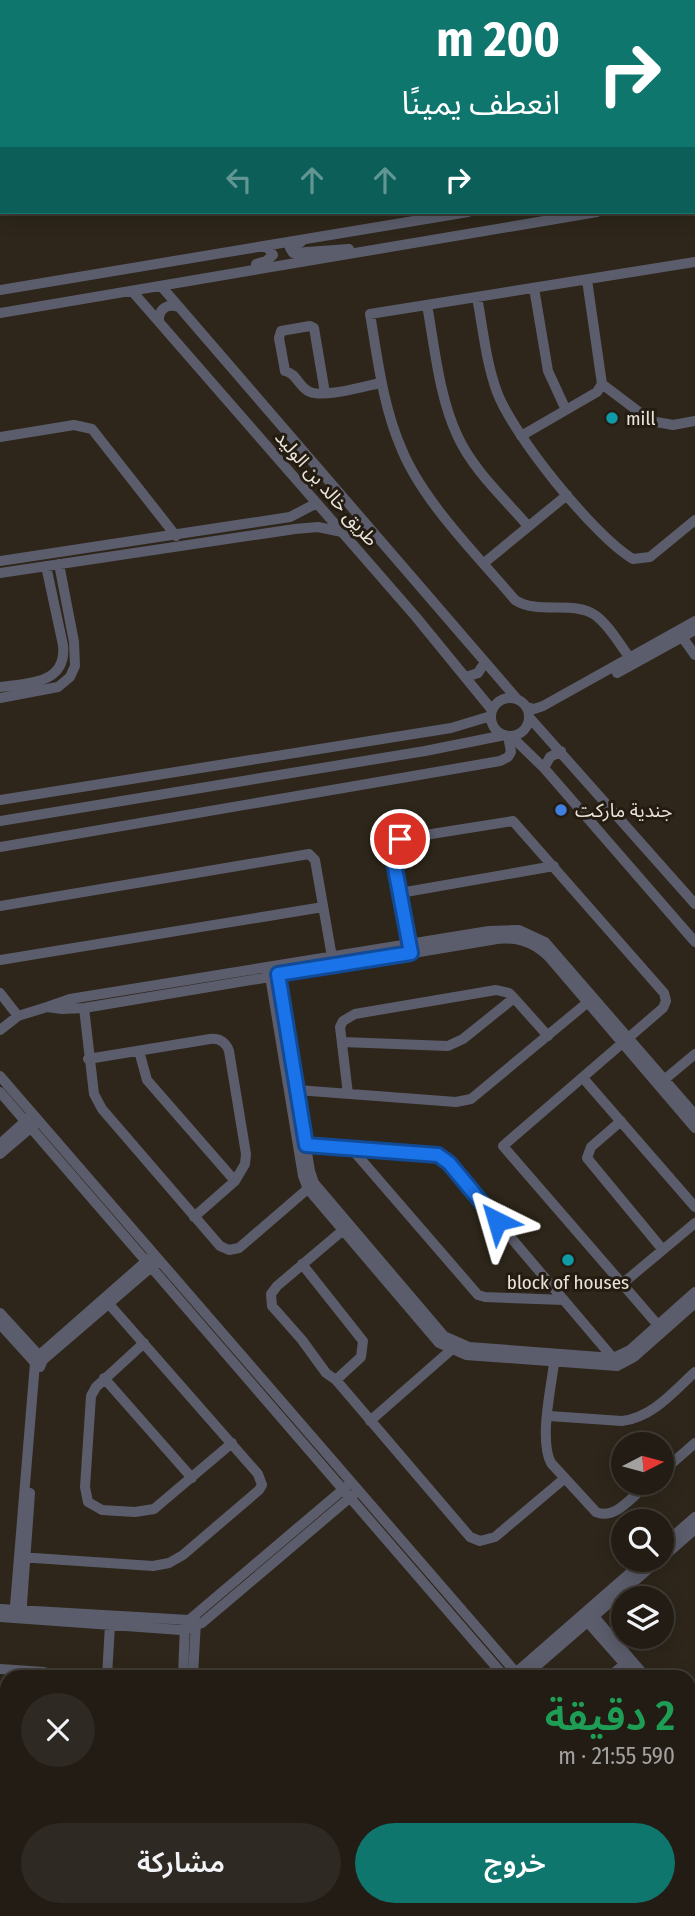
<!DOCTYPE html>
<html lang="ar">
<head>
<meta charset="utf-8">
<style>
	body { margin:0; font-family:"Fira Sans Condensed","Noto Sans Arabic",sans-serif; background:#2e2922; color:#f1f3f6; direction:rtl; height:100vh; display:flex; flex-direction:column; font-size:26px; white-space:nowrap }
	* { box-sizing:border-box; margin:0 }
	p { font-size:23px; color:#a2a1a0 }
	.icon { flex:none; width:38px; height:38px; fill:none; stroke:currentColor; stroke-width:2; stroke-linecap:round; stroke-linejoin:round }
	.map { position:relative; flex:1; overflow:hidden; direction:ltr }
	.panel { position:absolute; left:0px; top:1670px; width:696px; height:247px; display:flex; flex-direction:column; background:#221c14; border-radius:21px 21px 0 0; box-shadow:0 4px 18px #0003,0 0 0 2px #3f3a34; direction:rtl }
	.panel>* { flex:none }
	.hud { position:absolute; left:0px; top:0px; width:696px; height:214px; box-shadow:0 4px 18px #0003,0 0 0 2px #3f3a34; direction:rtl; background:#0f766e; color:#fff; overflow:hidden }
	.needle { width:46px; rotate:84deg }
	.tools { position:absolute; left:611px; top:1432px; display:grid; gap:14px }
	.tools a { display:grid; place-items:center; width:63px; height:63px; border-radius:50%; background:#221c14; box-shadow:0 4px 18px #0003,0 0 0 2px #3f3a34; font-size:35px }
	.pin { position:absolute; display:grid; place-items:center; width:60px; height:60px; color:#fff; margin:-30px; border:4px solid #fff; border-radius:50%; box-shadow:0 2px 7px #0007 }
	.me { position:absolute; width:77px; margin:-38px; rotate:320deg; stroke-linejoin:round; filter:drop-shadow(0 0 5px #0008) }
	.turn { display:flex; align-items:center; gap:24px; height:147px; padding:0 21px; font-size:32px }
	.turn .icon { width:91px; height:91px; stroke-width:2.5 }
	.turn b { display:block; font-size:49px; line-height:60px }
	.lanes { display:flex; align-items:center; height:66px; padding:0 21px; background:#0003; justify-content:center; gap:35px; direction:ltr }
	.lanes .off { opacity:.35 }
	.round { display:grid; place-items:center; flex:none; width:74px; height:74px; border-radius:37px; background:#2e2922 }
	.overview { display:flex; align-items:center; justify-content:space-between; height:119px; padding:0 21px }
	h1 { font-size:42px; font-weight:600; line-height:52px; color:#1e9e55 }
	.button { display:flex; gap:14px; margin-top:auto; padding:14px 21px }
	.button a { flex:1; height:80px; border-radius:42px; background:#0f766e; color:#fff; font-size:28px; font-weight:600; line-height:80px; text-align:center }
	.button a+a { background:#2e2922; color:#f1f3f6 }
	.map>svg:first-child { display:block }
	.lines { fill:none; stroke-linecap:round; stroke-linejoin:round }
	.minor { stroke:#5c5d6c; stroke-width:10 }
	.route-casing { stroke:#114b97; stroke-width:18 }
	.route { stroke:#1a73e8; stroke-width:12 }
	.culture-dot { fill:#0f9aa8; stroke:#241c11; stroke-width:2.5 }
	.shop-dot { fill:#3f7fe0; stroke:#241c11; stroke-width:2.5 }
	.labels { text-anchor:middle; stroke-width:6; stroke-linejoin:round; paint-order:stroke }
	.poi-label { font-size:19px; fill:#e9e3db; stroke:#241c11; text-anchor:start }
	.street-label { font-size:19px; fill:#e9e3db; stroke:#241c11 }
</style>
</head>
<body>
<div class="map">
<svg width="695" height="1916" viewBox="0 0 695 1916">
	<rect width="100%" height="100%" fill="#2e261a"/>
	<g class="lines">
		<path class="minor" d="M205,0L206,2
			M387,0L388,2
			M69,2L74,0
			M0,26L2,25
			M0,184L2,183
			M301,242L292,245L290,248L293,253L349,249
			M256,264L266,261L273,255L267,247H260
			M161,286L517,699
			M534,288L548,371L566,410
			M0,290L468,212
			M132,291L416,617L492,710
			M477,297C483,329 486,362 497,392C513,435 594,536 633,559L650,557L695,520
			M427,305C435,349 439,397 458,437C474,471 504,498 528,526
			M0,313L597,212
			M159,322C158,309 167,303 179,307
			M602,384L651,421L673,425L695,421
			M325,393L314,328L310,326L281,331L279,338L285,371C298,374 298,387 310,392C325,398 364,386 381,383
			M521,436L597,392L602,384L587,280
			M0,437L74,425L92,429L176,536
			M0,561L290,517L317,503
			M484,563L567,495
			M0,573L295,529L318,527L342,532
			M680,634L695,655
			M630,658C620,645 609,625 595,615C573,600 538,615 515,600C478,556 424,503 402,450C383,407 378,361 370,314L695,262
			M617,673L695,630
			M466,677L478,673L485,662
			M0,687C29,683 67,684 63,645L46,566
			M491 717a19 19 0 1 1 38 0a19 19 0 1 1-38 0Z
			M0,698L58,687L70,677L75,666L74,642L59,564
			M527,707L534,709L543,706L695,621
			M529,717L695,904
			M511,736L544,768L695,942
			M544,768L550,757L561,751
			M0,800L451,728L491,716
			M0,821L425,751L505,735
			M0,847L500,761L508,757L511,752L508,736
			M400,893L554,866
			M0,906L309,854L315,860L332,957
			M410,950L392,852L395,843L400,839L513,821L664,993L666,1001L663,1008L503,1146L663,1331
			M0,960L323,907
			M269,970L303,1176L308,1189L439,1343L466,1355L617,1366L634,1357L695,1303
			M277,970L310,1171L314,1183L444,1336L469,1347L613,1358L630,1350L695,1292
			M0,993L18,1016
			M84,1008L94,1094L102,1109L220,1246L229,1250L239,1248L311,1186
			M0,1030L18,1016L47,1007
			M342,1042L448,1046L463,1039L514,998
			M139,1051L147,1080L235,1181
			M88,1059L210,1039C219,1038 226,1042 229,1051L246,1154L245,1164L235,1181L194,1217
			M0,1076L519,1676
			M583,1078L695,1207
			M664,1080L695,1054
			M297,1090L456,1102L471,1099L588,1002
			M0,1092L504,1676
			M348,1094L340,1027L343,1021L355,1014L496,990L509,993L514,998L548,1036
			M695,1115L545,942L519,930L489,931L70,999L47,1007L62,1009L84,1008L491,940C514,936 532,940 549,957L695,1128
			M621,1121L591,1147L587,1158L663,1250
			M0,1144L30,1117
			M306,1145L431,1155L445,1160L613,1358
			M351,1148L478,1295L485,1297L564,1300
			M0,1154L34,1125
			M342,1231L277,1286L271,1294L272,1306L302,1340L326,1373L336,1380L470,1537L480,1541L495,1537L565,1478
			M302,1264L363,1341L361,1357L336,1380
			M622,1284L695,1223
			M0,1313L43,1360
			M0,1324L37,1365
			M144,1343L96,1387L91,1396L85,1487L88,1502L102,1510L135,1512L154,1509L232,1443
			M554,1363C551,1389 539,1440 551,1463L596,1512C615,1521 635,1494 649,1482
			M40,1367L43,1360L156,1263
			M104,1378L192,1478
			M549,1416L622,1421C653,1417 673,1392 695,1372
			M370,1421L451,1350
			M662,1472L695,1443
			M662,1546L695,1517
			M19,1557L153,1566L169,1563L183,1555L259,1490L262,1485L258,1474L109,1304
			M662,1558L695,1529
			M0,1609L189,1620L346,1487
			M591,1613L645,1676
			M0,1617L181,1630L202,1623L353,1495
			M14,1618L35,1363L44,1351L151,1257
			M21,1618L30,1493
			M584,1618L635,1676
			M0,1669L44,1672L51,1676
			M107,1676L110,1625
			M183,1676L185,1625
			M193,1676L196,1621
			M512,1676L646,1559
			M525,1676L660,1559
			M610,1676L627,1662
			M0,1723H7
			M0,1778L7,1779
			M0,1790H7
			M0,1843H7
			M690,1847L695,1848
			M0,1898L7,1899
			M153,1909L261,1916
			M372,1909L378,1916
			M443,1909L449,1916
			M457,1909L463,1916
			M530,1909L536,1916
			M671,1909L675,1916
			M681,1909L686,1916
			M18,1916V1909
			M111,1916L112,1909
			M592,1916L609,1914"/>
	</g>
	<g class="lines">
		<g class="route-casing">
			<path id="route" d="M400,839L393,845L392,852L411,953L278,974L306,1145L438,1155L449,1163L497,1221"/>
		</g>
		<use href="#route" class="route"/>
	</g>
	<g class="culture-dot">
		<circle cx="612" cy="418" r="7"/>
		<circle cx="568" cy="1260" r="7"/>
	</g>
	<circle class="shop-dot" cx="561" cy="810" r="7"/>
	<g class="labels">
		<g class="poi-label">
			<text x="626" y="425">mill</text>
			<text x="575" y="817">جندية ماركت</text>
			<text x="568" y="1289" text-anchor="middle">block of houses</text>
		</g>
		<g class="street-label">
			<text transform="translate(327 488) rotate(49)" y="7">طريق خالد بن الوليد</text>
		</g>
	</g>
</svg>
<div class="tools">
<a><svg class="needle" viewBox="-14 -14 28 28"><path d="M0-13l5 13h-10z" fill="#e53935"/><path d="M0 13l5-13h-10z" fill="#a2a1a0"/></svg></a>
<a><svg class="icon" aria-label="search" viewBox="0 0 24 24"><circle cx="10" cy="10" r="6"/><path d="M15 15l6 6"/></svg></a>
<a><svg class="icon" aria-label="layers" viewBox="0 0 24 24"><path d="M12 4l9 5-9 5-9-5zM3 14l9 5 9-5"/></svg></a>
</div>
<div class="pin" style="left:400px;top:839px;background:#d93025"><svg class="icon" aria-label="arrive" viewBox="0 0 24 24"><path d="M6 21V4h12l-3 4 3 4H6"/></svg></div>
<svg class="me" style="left:497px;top:1221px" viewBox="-20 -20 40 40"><path d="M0-17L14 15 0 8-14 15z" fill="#1a73e8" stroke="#fff" stroke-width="4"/></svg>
<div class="hud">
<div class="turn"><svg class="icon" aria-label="right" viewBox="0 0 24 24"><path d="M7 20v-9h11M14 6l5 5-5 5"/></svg><div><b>200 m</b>انعطف يمينًا</div></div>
<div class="lanes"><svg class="icon off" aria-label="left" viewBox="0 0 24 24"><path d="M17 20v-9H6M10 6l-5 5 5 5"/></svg><svg class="icon off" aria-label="ahead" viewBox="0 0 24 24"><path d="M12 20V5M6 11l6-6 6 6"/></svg><svg class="icon off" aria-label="ahead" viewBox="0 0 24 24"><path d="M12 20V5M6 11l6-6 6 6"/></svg><svg class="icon" aria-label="right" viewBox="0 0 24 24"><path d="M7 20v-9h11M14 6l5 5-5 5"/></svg></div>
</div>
<section class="panel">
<div class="overview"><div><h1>2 دقيقة</h1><p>590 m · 21:55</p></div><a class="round"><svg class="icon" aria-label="close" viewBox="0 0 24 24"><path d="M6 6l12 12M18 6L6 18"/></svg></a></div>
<div class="button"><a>خروج</a><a>مشاركة</a></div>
</section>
</div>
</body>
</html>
